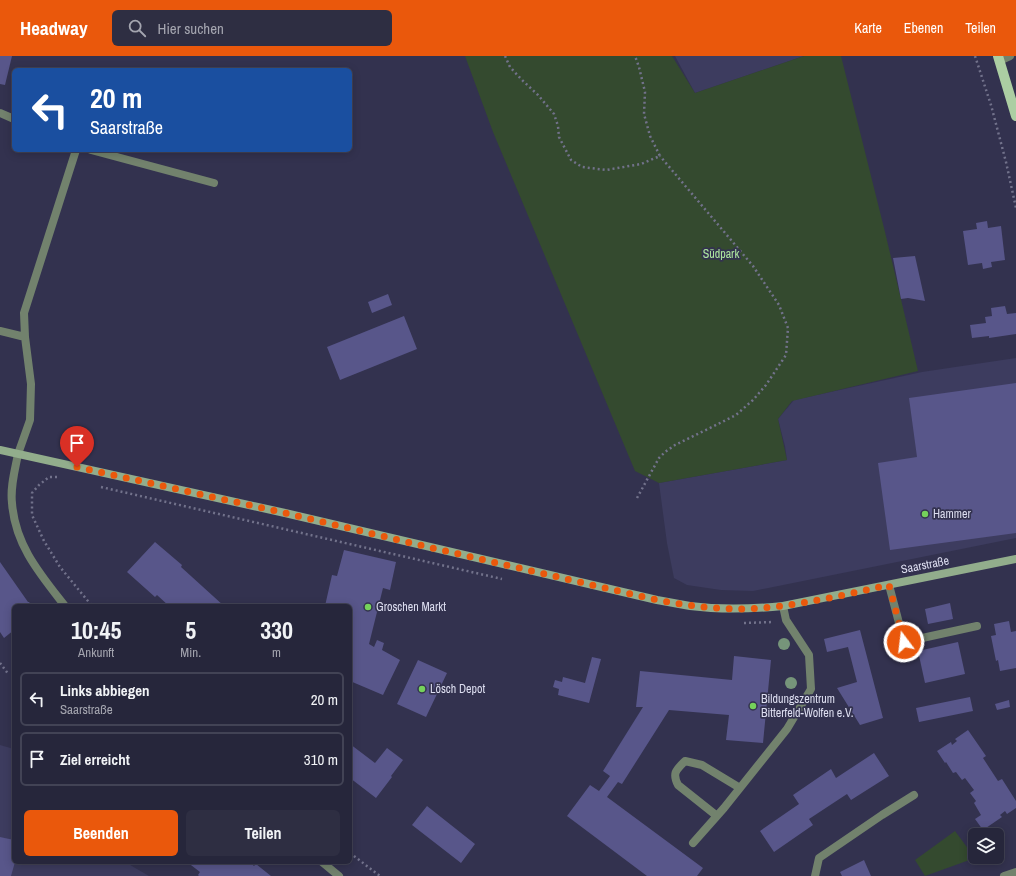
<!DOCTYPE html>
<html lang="de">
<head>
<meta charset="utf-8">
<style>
	body { margin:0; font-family:"Archivo Narrow",sans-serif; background:#2e2e42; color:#f1f3f6; height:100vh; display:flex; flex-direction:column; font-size:15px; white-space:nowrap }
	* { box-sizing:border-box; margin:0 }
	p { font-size:13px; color:#a4a5af }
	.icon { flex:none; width:22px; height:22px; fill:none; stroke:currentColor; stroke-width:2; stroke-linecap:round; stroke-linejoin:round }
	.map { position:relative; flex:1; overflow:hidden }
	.panel { position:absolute; left:12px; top:548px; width:340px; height:260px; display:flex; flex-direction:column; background:#26263b; border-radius:6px; box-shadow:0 2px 10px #0003,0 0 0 1px #424355 }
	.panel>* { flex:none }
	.hud { position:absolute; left:12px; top:12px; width:340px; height:84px; border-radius:6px; box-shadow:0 2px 10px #0003,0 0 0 1px #424355; background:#1a4fa0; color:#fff; overflow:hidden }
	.controls { position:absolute; left:968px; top:772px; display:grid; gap:8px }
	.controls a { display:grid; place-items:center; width:36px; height:36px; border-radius:6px; background:#26263b; box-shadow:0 2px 10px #0003,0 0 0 1px #424355; font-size:20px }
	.pin { position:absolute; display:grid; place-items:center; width:34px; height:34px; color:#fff; margin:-41px -17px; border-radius:50% 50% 50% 0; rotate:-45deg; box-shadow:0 0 4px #0007 }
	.pin .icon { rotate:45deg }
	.me { position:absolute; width:44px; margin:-22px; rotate:345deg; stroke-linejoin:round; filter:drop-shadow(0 0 3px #0008) }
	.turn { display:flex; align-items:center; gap:14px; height:84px; padding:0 12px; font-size:18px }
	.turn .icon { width:52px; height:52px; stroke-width:2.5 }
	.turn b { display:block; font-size:28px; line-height:34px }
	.eta { display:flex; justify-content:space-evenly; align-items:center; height:68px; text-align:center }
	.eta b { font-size:24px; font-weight:700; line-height:28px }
	.button { display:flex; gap:8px; margin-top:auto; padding:8px 12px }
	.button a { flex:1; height:46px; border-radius:6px; background:#ea580c; color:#fff; font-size:16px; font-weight:700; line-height:46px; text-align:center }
	.button a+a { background:#2e2e42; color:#f1f3f6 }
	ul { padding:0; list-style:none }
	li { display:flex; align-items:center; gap:12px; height:54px; margin:0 8px 6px; padding:0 4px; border:2px solid #424355; border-radius:6px }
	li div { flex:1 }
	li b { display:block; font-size:15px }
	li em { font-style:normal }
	header { display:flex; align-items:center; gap:24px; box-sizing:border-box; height:56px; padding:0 20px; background:#ea580c; color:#fff }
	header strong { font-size:19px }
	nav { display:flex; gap:22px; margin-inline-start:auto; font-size:14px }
	.search { width:280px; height:36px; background:#2e2e42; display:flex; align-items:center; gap:10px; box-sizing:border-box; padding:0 14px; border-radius:6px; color:#a4a5af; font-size:15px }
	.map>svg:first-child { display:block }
	.built { fill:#3d3c5f }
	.green { fill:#344a2f }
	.building { fill:#58568a }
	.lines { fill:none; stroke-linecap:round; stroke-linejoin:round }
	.path { stroke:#72728b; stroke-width:2.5; stroke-dasharray:2 3; stroke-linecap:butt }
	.lane { stroke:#72826d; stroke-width:8 }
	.street { stroke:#72826d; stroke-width:8 }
	.secondary { stroke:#92ad8c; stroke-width:8 }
	.primary { stroke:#accea3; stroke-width:10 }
	.tree { fill:#76957a }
	.route { stroke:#ea580c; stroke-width:7; stroke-dasharray:0 12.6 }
	.poi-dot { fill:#75d25b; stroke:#33324f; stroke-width:1.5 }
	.labels { text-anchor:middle; stroke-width:3.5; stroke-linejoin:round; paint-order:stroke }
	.park-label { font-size:12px; fill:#ade69e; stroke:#33324f }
	.poi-label { font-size:12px; fill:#dddef0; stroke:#33324f; text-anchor:start }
	.street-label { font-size:12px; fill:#dddef0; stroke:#33324f }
</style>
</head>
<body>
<header>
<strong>Headway</strong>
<div class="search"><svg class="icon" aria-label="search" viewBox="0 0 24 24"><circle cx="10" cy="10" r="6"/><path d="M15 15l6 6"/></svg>Hier suchen</div>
<nav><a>Karte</a><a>Ebenen</a><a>Teilen</a></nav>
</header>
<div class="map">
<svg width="1016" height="820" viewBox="0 0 1016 820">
	<rect width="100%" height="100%" fill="#33324f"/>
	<path class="built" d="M675,0H804L695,37Z
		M1016,302V482L753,535L721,534L687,529L674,522L667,487L659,427L787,404L785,390L778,363L794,344L922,316Z
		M0,689L14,693V806H125L149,820H0Z"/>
	<path class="green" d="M465,0H672L695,37L804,0H841L885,176L918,315L792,345L778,363L787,404L659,427L635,415L493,76Z
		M955,775L975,802L925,820L915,804Z"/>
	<path class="building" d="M0,0H12L5,29L0,28Z
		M987,165L988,172L1001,170L1005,204L991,206L992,211L983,213L982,207L968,209L963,175L977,173L976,167Z
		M915,200L925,245L908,242L901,243L893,202Z
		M388,238L392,249L372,257L368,246Z
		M1005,250L1007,258L1016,257V278L989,282V280L972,282L970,269L986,267L985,261L992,260L991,252Z
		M404,260L417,293L340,324L327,291Z
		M1016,327V477L890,494L878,407L917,401L909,342Z
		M155,486L182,509L181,511L224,550H169L157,539L155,541L127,516Z
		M344,494L396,506L390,534L383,532L369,588L374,591L377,584L384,587L382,594L400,604L383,639L350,625V550H325L332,519L337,520Z
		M0,506L28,546H29L32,550H14V574L4,582L0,576Z
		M950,547L953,563L928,568L925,553Z
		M1009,565L1011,576L1016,575V612L1000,615L998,604L996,605L991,580L996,579L994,568Z
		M860,574L883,662L860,669L837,632L857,626L848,591L827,596L824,583Z
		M958,586L965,618L925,627L918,595Z
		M734,600L771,604L763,687L726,684L729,659L669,654L622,728L618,726L607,741L703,812L697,820H647L567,760L590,729L599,735L610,720L603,715L643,651H636L640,615L732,624Z
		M592,601L601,603L589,647L558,639L559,633L553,631L555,624L562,626L563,621L585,627Z
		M418,604L447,617L426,661L397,648Z
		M970,641L973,655L919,666L916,652Z
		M1009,644L1010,651L997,654L995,648Z
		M968,674L986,700L983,702L998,725L1002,723L1016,745V752L1007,758L1005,755L1000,759L1002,761L983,774L975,763L981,759L974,747L976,745L970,737L974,734L965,722L962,724L956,716L953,717L946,706L945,707L937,695L951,686L952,689L957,685L955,683Z
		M350,688L375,707L387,692L403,704L391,720L392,721L376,742L350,722Z
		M874,697L889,720L851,744L847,738L809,763L813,769L774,796L760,775L799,748L793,739L831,713L836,722Z
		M427,750L475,788L461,807L412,769Z
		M0,781L14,784V806H15L11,820H0Z
		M864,804L871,820H842L840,816Z
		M187,806H249L254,810L256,808L271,820H199L198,819L200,816Z"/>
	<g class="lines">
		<path class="path" d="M505,0L510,11L522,24L538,39L554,58L558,70L559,81L571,104L582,111L606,114L641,108L660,100L650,80L644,58L645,36L639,11L635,0
			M975,0L991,49L1006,106L1016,152
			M57,421H49L39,429L32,437V459L44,485L60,511L92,550
			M101,431L502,523
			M637,442L659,402L665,396L675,389L714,370L736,359L753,344L766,329L786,299L788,272L779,249L753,210L660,100
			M744,567L773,566
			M0,607L9,619
			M350,797L380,820"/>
		<path class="lane" d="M0,57L14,63
			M91,94L214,127
			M0,275L25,281L31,328L30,364L18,398
			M25,281L24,257L76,94
			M889,529L904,586L977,570
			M717,760L678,729C672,717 676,714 685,705L702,709L740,732
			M693,787L724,752L787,673L811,633L809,599L786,564L783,550"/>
		<path class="street" d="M999,5L1010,0
			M18,398C15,414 10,431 12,447C15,489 40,518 65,550
			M322,806L339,820
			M815,820L819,802L882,759L914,739
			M1004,820L1016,816"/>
		<path class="secondary" d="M0,394L285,457L657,544C668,546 679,548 690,550C722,554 752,553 783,550L1016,503"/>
		<path class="primary" d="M998,0L1016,60"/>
	</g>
	<g class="tree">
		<circle cx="784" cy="588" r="6"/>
		<circle cx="791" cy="627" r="6"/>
	</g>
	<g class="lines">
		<path class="route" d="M77,411L285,457L411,487L657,544C691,550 725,555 760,552C804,549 847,538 889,529L904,586"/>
	</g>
	<g class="poi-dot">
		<circle cx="925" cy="458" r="4"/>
		<circle cx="368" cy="551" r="4"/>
		<circle cx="422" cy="633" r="4"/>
		<circle cx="753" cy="650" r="4"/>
	</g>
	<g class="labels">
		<g class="park-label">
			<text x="721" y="202">Südpark</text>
		</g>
		<g class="poi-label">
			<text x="933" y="462">Hammer</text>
			<text x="376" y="555">Groschen Markt</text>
			<text x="430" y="637">Lösch Depot</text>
			<text x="761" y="647">Bildungszentrum<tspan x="761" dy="14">Bitterfeld-Wolfen e.V.</tspan></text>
		</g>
		<g class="street-label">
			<text transform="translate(925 509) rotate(-11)" y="4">Saarstraße</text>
		</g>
	</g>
</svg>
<div class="controls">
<a><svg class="icon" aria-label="layers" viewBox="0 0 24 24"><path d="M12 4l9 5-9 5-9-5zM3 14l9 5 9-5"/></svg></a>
</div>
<div class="pin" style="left:77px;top:411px;background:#d93025"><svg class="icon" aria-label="arrive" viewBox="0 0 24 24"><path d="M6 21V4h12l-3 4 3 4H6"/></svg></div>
<svg class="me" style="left:904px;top:586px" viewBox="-20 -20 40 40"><circle r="17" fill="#ea580c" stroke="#fff" stroke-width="3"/><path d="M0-11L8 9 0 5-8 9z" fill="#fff"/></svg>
<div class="hud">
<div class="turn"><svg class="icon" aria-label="left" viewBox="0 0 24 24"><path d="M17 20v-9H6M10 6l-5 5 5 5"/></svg><div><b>20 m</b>Saarstraße</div></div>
</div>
<section class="panel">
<div class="eta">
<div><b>10:45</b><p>Ankunft</p></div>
<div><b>5</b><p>Min.</p></div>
<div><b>330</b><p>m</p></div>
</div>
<ul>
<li><svg class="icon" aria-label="left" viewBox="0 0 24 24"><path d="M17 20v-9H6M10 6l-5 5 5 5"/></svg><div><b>Links abbiegen</b><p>Saarstraße</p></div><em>20 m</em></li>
<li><svg class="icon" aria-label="arrive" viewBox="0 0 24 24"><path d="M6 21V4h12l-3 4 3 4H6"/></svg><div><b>Ziel erreicht</b></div><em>310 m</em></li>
</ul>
<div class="button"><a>Beenden</a><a>Teilen</a></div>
</section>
</div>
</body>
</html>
